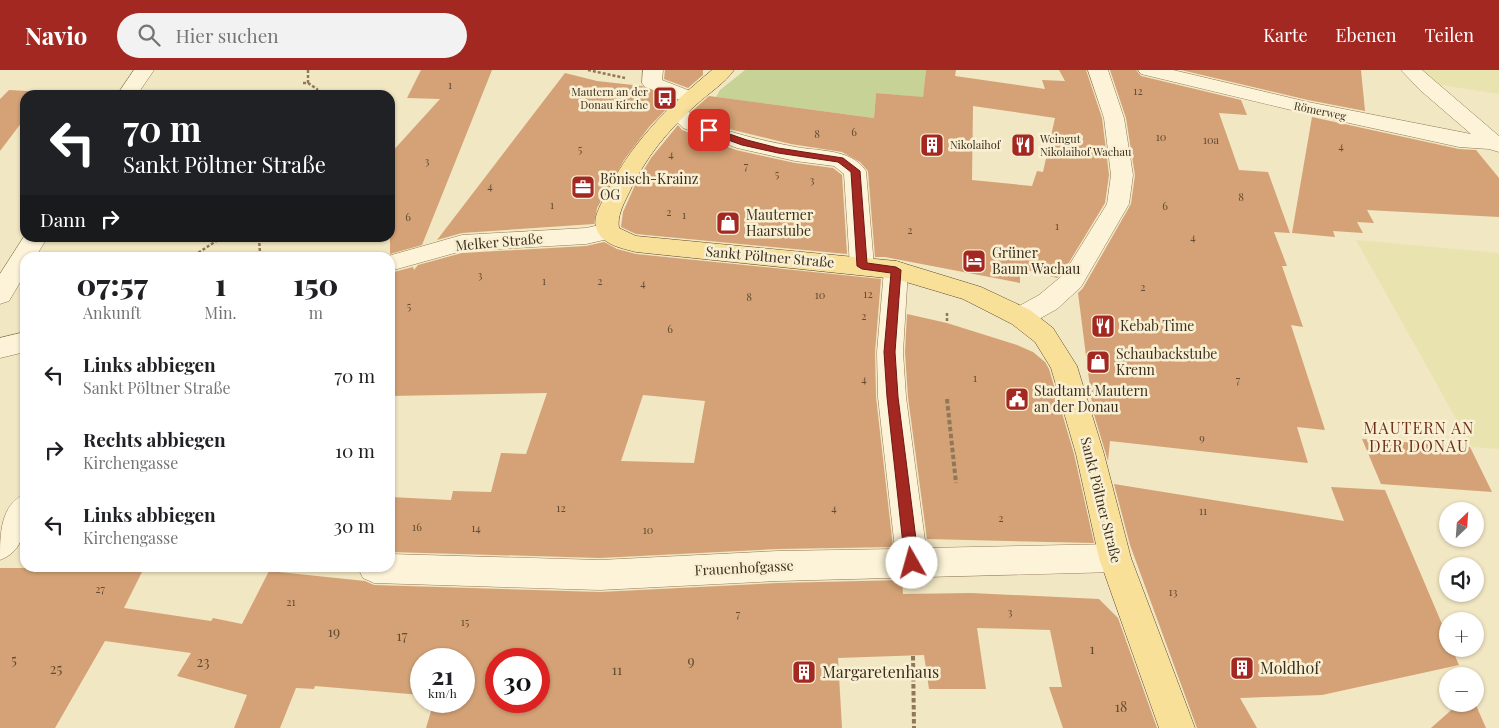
<!DOCTYPE html>
<html lang="de">
<head>
<meta charset="utf-8">
<style>
	body { margin:0; font-family:"Playfair Display",serif; background:#f2f2f2; color:#202124; height:100vh; display:flex; flex-direction:column; font-size:19px; white-space:nowrap }
	* { box-sizing:border-box; margin:0 }
	p { font-size:16px; color:#757577 }
	.icon { flex:none; width:28px; height:28px; fill:none; stroke:currentColor; stroke-width:2; stroke-linecap:round; stroke-linejoin:round }
	.map { position:relative; flex:1; overflow:hidden }
	.panel { position:absolute; left:20px; top:182px; width:375px; height:320px; display:flex; flex-direction:column; background:#fff; border-radius:15px; box-shadow:0 1px 4px #0004 }
	.panel>* { flex:none }
	.top-card { position:absolute; left:20px; top:20px; width:375px; height:152px; border-radius:15px; box-shadow:0 1px 4px #0004; background:#202124; color:#fff; overflow:hidden }
	.needle { width:32px; rotate:25deg }
	.controls { position:absolute; left:1439px; top:432px; display:grid; gap:10px }
	.controls a { display:grid; place-items:center; width:45px; height:45px; border-radius:50%; background:#fff; box-shadow:0 1px 4px #0004; font-size:25px }
	.speed { position:absolute; left:410px; top:578px; display:flex; gap:10px; font-size:25px; font-weight:700; text-align:center }
	.speed>* { display:grid; place-content:center; width:65px; height:65px; border-radius:50%; background:#fff; box-shadow:0 1px 4px #0004; line-height:1 }
	.speed small { font-size:12px; font-weight:400 }
	.speed .limit { border:8px solid #d22; background:#fff; color:#111 }
	.pin { position:absolute; display:grid; place-items:center; width:42px; height:42px; color:#fff; margin:-21px; border-radius:10px; box-shadow:0 2px 8px #0006 }
	.me { position:absolute; width:55px; margin:-28px; rotate:353deg; stroke-linejoin:round; filter:drop-shadow(0 0 4px #0008) }
	.turn { display:flex; align-items:center; gap:18px; height:105px; padding:0 20px; font-size:22px }
	.turn .icon { width:65px; height:65px; stroke-width:2.5 }
	.turn b { display:block; font-size:35px; line-height:42px }
	.then { display:flex; align-items:center; height:48px; padding:0 20px; background:#0003; gap:10px; font-size:19px }
	.eta { display:flex; justify-content:space-evenly; align-items:center; height:85px; text-align:center }
	.eta b { font-size:30px; font-weight:800; line-height:35px }
	ul { padding:0; list-style:none }
	li { display:flex; align-items:center; gap:15px; height:75px; padding:0 20px }
	li div { flex:1 }
	li b { display:block; font-size:19px }
	li em { font-style:normal }
	header { display:flex; align-items:center; gap:30px; box-sizing:border-box; height:70px; padding:0 25px; background:#a32822; color:#fff }
	header strong { font-size:24px }
	nav { display:flex; gap:28px; margin-inline-start:auto; font-size:18px }
	.search { width:350px; height:45px; background:#f2f2f2; display:flex; align-items:center; gap:12px; box-sizing:border-box; padding:0 18px; border-radius:28px; color:#757577; font-size:19px }
	.map>svg:first-child { display:block }
	.farmland { fill:#e9e3b0 }
	.green { fill:#c7d296 }
	.building { fill:#d4a276; fill-rule:evenodd }
	.lines { fill:none; stroke-linecap:round; stroke-linejoin:round }
	.minor-casing { stroke:#8f7858; stroke-width:1 }
	.major-casing { stroke:#5c452c; stroke-width:1 }
	.path-far1 { stroke:#8f7858; stroke-width:2.5; stroke-dasharray:3 2; stroke-linecap:butt }
	.path { stroke:#8f7858; stroke-width:4; stroke-dasharray:4.5 2.5; stroke-linecap:butt }
	.minor { fill:#fcf3d8; fill-rule:evenodd }
	.major { fill:#f8e098; fill-rule:evenodd }
	.route { fill:#a32822; stroke:#6a1a16 }
	.labels { text-anchor:middle; stroke-width:5; stroke-linejoin:round; paint-order:stroke }
	.number-label { font-size:11px; fill:#634c33 }
	.far-poi-label { font-size:11px; fill:#3d2f1d; stroke:#f9f0d4; text-anchor:start }
	.far-street-label { font-size:11px; fill:#3d2f1d; stroke:#f9f0d4 }
	.poi-label { font-size:14px; fill:#3d2f1d; stroke:#f9f0d4; text-anchor:start }
	.street-label { font-size:14px; fill:#3d2f1d; stroke:#f9f0d4 }
	.near-number-label { font-size:14px; fill:#634c33 }
	.quarter-label { font-size:16px; letter-spacing:1px; fill:#6e2f18; stroke:#f9f0d4 }
	.near-poi-label { font-size:16px; fill:#3d2f1d; stroke:#f9f0d4; text-anchor:start }
</style>
</head>
<body>
<header>
<strong>Navio</strong>
<div class="search"><svg class="icon" aria-label="search" viewBox="0 0 24 24"><circle cx="10" cy="10" r="6"/><path d="M15 15l6 6"/></svg>Hier suchen</div>
<nav><a>Karte</a><a>Ebenen</a><a>Teilen</a></nav>
</header>
<div class="map">
<svg width="1499" height="658" viewBox="0 0 1499 658">
	<rect width="100%" height="100%" fill="#f2e7c3"/>
	<path class="farmland" d="M1421,0H1499V24L1435,14Z
		M1356,170L1499,183V379L1472,377Z"/>
	<path class="green" d="M745,0H926L923,30L909,26L876,23L874,48L716,27L720,20Z"/>
	<path class="building" d="M421,0H492L422,175L390,184V84L440,29L407,28Z
		M665,0H703V5L688,18L664,9Z
		M926,0H956L955,6L1045,19L1042,10L1065,11L1059,0H1086L1102,48L1109,105L1105,133L1062,204L1057,208L1020,198V213L885,187H875L868,101L860,92L842,82L791,74L733,60L710,52L691,42L709,26L874,48L876,23L923,27ZM973,36L1055,48L1043,102L1037,101L1032,116L972,110Z
		M1110,0H1136L1141,6L1241,30L1247,45L1219,43L1239,100L1268,102L1290,163L1274,162L1287,196H1282L1303,257L1291,255L1325,360L1297,357L1308,393L1110,371L1108,391L1090,331L1092,333L1078,223L1083,218L1131,134L1135,105L1126,48Z
		M1181,0H1361L1365,41L1308,30Z
		M565,3L597,11L642,16L675,30L649,57L624,90L597,138L594,154L462,163L437,170Z
		M9,20L45,22L43,25H25V48L0,81V29Z
		M1312,47L1459,79L1476,80L1499,108V147L1367,140L1374,153L1357,152L1363,163L1333,161L1335,167L1292,163Z
		M678,55L682,60L736,80L795,93L833,98L842,105L847,184L636,164L621,157L623,142L636,113L651,88Z
		M604,172L617,179L636,184L881,209L875,282L876,327L893,477L778,479L600,488L390,482V427L451,430L453,421L491,422L501,383L526,384L547,323L390,326V203L413,197L414,200L418,195L462,183L586,176ZM643,325L705,331L694,393L621,391Z
		M907,244L947,253L1017,275L1033,282L1045,292L1049,299L1074,384L1094,473L927,469L908,327L905,282Z
		M1362,369L1470,377L1492,422L1381,414Z
		M1114,414L1344,451L1331,417L1385,420L1448,568V579H1452L1459,595L1322,625L1240,628L1257,658H1197L1130,475Z
		M0,498H144L124,538L211,551L213,548L242,554L269,501L365,511L374,515L600,522L778,513L902,510L903,524L971,523L1099,529L1118,548L1157,658H1063L1049,617H1062L1050,560L977,558L986,619H929L924,585L838,588L842,658H426L434,631H464V589H421V625L315,616L314,619L296,618L280,658H234L247,625L177,606L191,583L105,571L55,658H0ZM496,589H539V631H496Z
		M1475,633L1486,658H1431L1458,634Z"/>
	<g class="lines">
		<g class="minor-casing">
			<path id="minor" d="M134,0H154L137,25H117Z
				M643,0H663L662,10L698,24L701,28L698,32L691,34L645,17L642,13Z
				M1088,0H1108L1124,48L1133,105L1129,134L1081,217L1057,239L1030,254L1021,257L1012,254L1008,247L1012,240L1039,225L1063,205L1107,134L1111,105L1104,48Z
				M1138,0H1173L1308,32L1471,64L1420,20L1401,0H1422L1499,66V82L1489,79L1459,77L1308,44L1141,4Z
				M676,35C686,37 690,45 699,49C727,63 761,70 791,76C816,82 850,77 866,101L874,196L871,202L862,205L853,202L850,196L844,104L834,96L795,91L737,78L683,58L666,41L669,37Z
				M609,153L617,155L621,161L617,167L586,174L462,181L390,201V188H381L462,165L586,158Z
				M25,165V168H47L35,188H25V204L9,231L0,234V204Z
				M896,191L905,194L908,200L903,282L906,327L926,478L1115,474L1126,478L1131,488L1126,498L1115,502L778,511L600,520L374,513L363,508L358,498H390V484L600,490L778,481L895,479L878,327L877,282L884,200L887,194Z
				M25,262V282L0,288V268Z
				M25,424C25,450 29,479 0,490C0,464 0,435 25,424Z"/>
		</g>
		<g class="major-casing">
			<path id="major" d="M712,0H734C725,13 709,23 697,34C668,60 644,89 628,125C623,135 617,147 619,158L636,166L896,191L981,217L1030,240L1053,258L1077,296L1104,384L1131,488L1195,658H1159L1099,488L1076,384L1051,298L1035,272L1012,254L963,229L896,209L636,182C621,178 601,175 596,157C593,148 600,136 604,128C629,75 667,37 712,0Z"/>
		</g>
		<path class="path-far1" d="M308,0V13
			M588,0L625,8
			M303,13H308L317,19L318,25
			M259,168L260,183
			M190,188L221,168
			M947,243V253"/>
		<path class="path" d="M947,329L956,413
			M913,586L914,658"/>
		<use href="#minor" class="minor"/>
		<use href="#major" class="major"/>
	</g>
	<path class="route" d="M709,57L747,70L778,78L843,88L860,101L867,193L896,197L901,200L895,282L898,327L919,493L917,497L912,499L907,497L905,493L887,327L884,282L891,203L862,199L857,196L851,102L838,92L778,83L742,75L706,62L704,60Z"/>
	<defs>
		<g id="bus-square" transform="scale(1.25)"><rect x="-9" y="-9" width="18" height="18" rx="4" fill="#a32822" stroke="#f9f0d4"/><path d="M-5-6H5V4H4V6H2V4H-2V6H-4V4H-5ZM-3.5-4V0h7V-4ZM-3.5 1.2v1.5H-2V1.2ZM2 1.2v1.5H3.5V1.2Z" fill="#fff"/></g>
		<g id="building-square" transform="scale(1.25)"><rect x="-9" y="-9" width="18" height="18" rx="4" fill="#a32822" stroke="#f9f0d4"/><path d="M-4-6H4V6H1V3H-1V6H-4ZM-2.5-4.3h1.7v1.8h-1.7ZM.8-4.3h1.7v1.8H.8ZM-2.5-1h1.7V.8h-1.7ZM.8-1h1.7V.8H.8Z" fill="#fff"/></g>
		<g id="restaurant-square" transform="scale(1.25)"><rect x="-9" y="-9" width="18" height="18" rx="4" fill="#a32822" stroke="#f9f0d4"/><path d="M-5-6h1v4h1v-4h1v4h1v-4h1v5L-1.5 .5V6h-2V.5L-5-1ZM5-6V6H3V1.5H1.5Q1.5-4 5-6Z" fill="#fff"/></g>
		<g id="office-square" transform="scale(1.25)"><rect x="-9" y="-9" width="18" height="18" rx="4" fill="#a32822" stroke="#f9f0d4"/><path d="M-6-3h4V-5.5h4V-3h4V5H-6ZM-1-4.5V-3h2v-1.5ZM-6 0V1H6V0Z" fill="#fff"/></g>
		<g id="shop-square" transform="scale(1.25)"><rect x="-9" y="-9" width="18" height="18" rx="4" fill="#a32822" stroke="#f9f0d4"/><path d="M-5-2.5h2.3a2.7 3.5 0 0 1 5.4 0H5L5.5 6h-11ZM-1.5-2.5h3a1.5 2.3 0 0 0-3 0Z" fill="#fff"/></g>
		<g id="hotel-square" transform="scale(1.25)"><rect x="-9" y="-9" width="18" height="18" rx="4" fill="#a32822" stroke="#f9f0d4"/><path d="M-6-4.5h1.5V1H6V5H4.5V3h-9V5H-6ZM-4 0a1.8 1.8 0 1 1 3.6 0ZM.5 0V-2.5h3Q6-2.5 6 0Z" fill="#fff"/></g>
		<g id="civic-square" transform="scale(1.25)"><rect x="-9" y="-9" width="18" height="18" rx="4" fill="#a32822" stroke="#f9f0d4"/><path d="M-.6-6.5H3V-4.5H.6V-3L4-1V1h2V6H-6V1h2V-1L-.6-3ZM-1.2 2.5V6h2.4V2.5Z" fill="#fff"/></g>
	</defs>
	<g fill-rule="evenodd">
		<use href="#bus-square" x="665" y="28"/>
		<use href="#building-square" x="932" y="75"/>
		<use href="#restaurant-square" x="1023" y="75"/>
		<use href="#office-square" x="583" y="117"/>
		<use href="#shop-square" x="728" y="153"/>
		<use href="#hotel-square" x="974" y="191"/>
		<use href="#restaurant-square" x="1103" y="256"/>
		<use href="#shop-square" x="1098" y="292"/>
		<use href="#civic-square" x="1017" y="329"/>
		<use href="#building-square" x="1242" y="598"/>
		<use href="#building-square" x="804" y="602"/>
	</g>
	<g class="labels">
		<g class="number-label">
			<text x="450" y="19">1</text>
			<text x="1138" y="25">12</text>
			<text x="854" y="66">6</text>
			<text x="817" y="68">8</text>
			<text x="1161" y="71">10</text>
			<text x="1211" y="74">10a</text>
			<text x="1341" y="80">4</text>
			<text x="580" y="83">5</text>
			<text x="671" y="88">4</text>
			<text x="427" y="95">3</text>
			<text x="746" y="100">7</text>
			<text x="777" y="108">5</text>
			<text x="812" y="114">3</text>
			<text x="490" y="120">4</text>
			<text x="1241" y="131">8</text>
			<text x="552" y="139">1</text>
			<text x="1165" y="140">6</text>
			<text x="669" y="146">2</text>
			<text x="684" y="149">1</text>
			<text x="408" y="151">6</text>
			<text x="1057" y="160">1</text>
			<text x="910" y="164">2</text>
			<text x="1193" y="171">4</text>
			<text x="480" y="209">3</text>
			<text x="544" y="215">1</text>
			<text x="600" y="215">2</text>
			<text x="643" y="217">4</text>
			<text x="1143" y="221">2</text>
			<text x="868" y="228">12</text>
			<text x="820" y="229">10</text>
			<text x="749" y="231">8</text>
			<text x="409" y="240">5</text>
			<text x="864" y="250">2</text>
			<text x="670" y="263">6</text>
			<text x="975" y="312">1</text>
			<text x="864" y="313">4</text>
			<text x="1238" y="314">7</text>
			<text x="1202" y="372">9</text>
			<text x="561" y="442">12</text>
			<text x="834" y="442">4</text>
			<text x="1203" y="445">11</text>
			<text x="1001" y="452">2</text>
			<text x="417" y="461">16</text>
			<text x="476" y="462">14</text>
			<text x="648" y="464">10</text>
			<text x="100" y="523">27</text>
			<text x="1173" y="526">13</text>
			<text x="291" y="536">21</text>
			<text x="1010" y="546">3</text>
			<text x="738" y="548">7</text>
			<text x="465" y="556">15</text>
		</g>
		<g class="far-poi-label">
			<text x="648" y="26" text-anchor="end">Mautern an der<tspan x="648" dy="13">Donau Kirche</tspan></text>
			<text x="1040" y="73">Weingut<tspan x="1040" dy="13">Nikolaihof Wachau</tspan></text>
			<text x="950" y="79">Nikolaihof</text>
		</g>
		<g class="far-street-label">
			<text transform="translate(1320 41) rotate(12)" y="4">Römerweg</text>
		</g>
		<g class="poi-label">
			<text x="600" y="114">Bönisch-Krainz<tspan x="600" dy="16">OG</tspan></text>
			<text x="746" y="150">Mauterner<tspan x="746" dy="16">Haarstube</tspan></text>
			<text x="992" y="188">Grüner<tspan x="992" dy="16">Baum Wachau</tspan></text>
			<text x="1120" y="261">Kebab Time</text>
			<text x="1116" y="289">Schaubackstube<tspan x="1116" dy="16">Krenn</tspan></text>
			<text x="1034" y="326">Stadtamt Mautern<tspan x="1034" dy="16">an der Donau</tspan></text>
		</g>
		<g class="street-label">
			<text transform="translate(499 172) rotate(-5)" y="5">Melker Straße</text>
			<text transform="translate(770 187) rotate(5)" y="5">Sankt Pöltner Straße</text>
			<text transform="translate(1101 430) rotate(76)" y="5">Sankt Pöltner Straße</text>
			<text transform="translate(744 498) rotate(-3)" y="5">Frauenhofgasse</text>
		</g>
		<g class="near-number-label">
			<text x="334" y="567">19</text>
			<text x="402" y="571">17</text>
			<text x="1092" y="584">1</text>
			<text x="14" y="595">5</text>
			<text x="691" y="596">9</text>
			<text x="203" y="597">23</text>
			<text x="56" y="604">25</text>
			<text x="617" y="605">11</text>
			<text x="1121" y="642">18</text>
		</g>
		<g class="quarter-label">
			<text x="1419" y="364">MAUTERN AN<tspan x="1419" dy="18">DER DONAU</tspan></text>
		</g>
		<g class="near-poi-label">
			<text x="1260" y="604">Moldhof</text>
			<text x="822" y="608">Margaretenhaus</text>
		</g>
	</g>
</svg>
<div class="controls">
<a><svg class="needle" viewBox="-14 -14 28 28"><path d="M0-13l5 13h-10z" fill="#e53935"/><path d="M0 13l5-13h-10z" fill="#757577"/></svg></a>
<a><svg class="icon" aria-label="sound" viewBox="0 0 24 24"><path d="M4 9h4l5-4v14l-5-4H4zM17 9q2 3 0 6"/></svg></a>
<a>+</a>
<a>−</a>
</div>
<div class="speed"><div>21<small>km/h</small></div><div class="limit">30</div></div>
<div class="pin" style="left:709px;top:60px;background:#d93025"><svg class="icon" aria-label="arrive" viewBox="0 0 24 24"><path d="M6 21V4h12l-3 4 3 4H6"/></svg></div>
<svg class="me" style="left:912px;top:493px" viewBox="-20 -20 40 40"><circle r="19" fill="#fff"/><path d="M0-13L10 11 0 6-10 11z" fill="#a32822"/></svg>
<div class="top-card">
<div class="turn"><svg class="icon" aria-label="left" viewBox="0 0 24 24"><path d="M17 20v-9H6M10 6l-5 5 5 5"/></svg><div><b>70 m</b>Sankt Pöltner Straße</div></div>
<div class="then">Dann<svg class="icon" aria-label="right" viewBox="0 0 24 24"><path d="M7 20v-9h11M14 6l5 5-5 5"/></svg></div>
</div>
<section class="panel">
<div class="eta">
<div><b>07:57</b><p>Ankunft</p></div>
<div><b>1</b><p>Min.</p></div>
<div><b>150</b><p>m</p></div>
</div>
<ul>
<li><svg class="icon" aria-label="left" viewBox="0 0 24 24"><path d="M17 20v-9H6M10 6l-5 5 5 5"/></svg><div><b>Links abbiegen</b><p>Sankt Pöltner Straße</p></div><em>70 m</em></li>
<li><svg class="icon" aria-label="right" viewBox="0 0 24 24"><path d="M7 20v-9h11M14 6l5 5-5 5"/></svg><div><b>Rechts abbiegen</b><p>Kirchengasse</p></div><em>10 m</em></li>
<li><svg class="icon" aria-label="left" viewBox="0 0 24 24"><path d="M17 20v-9H6M10 6l-5 5 5 5"/></svg><div><b>Links abbiegen</b><p>Kirchengasse</p></div><em>30 m</em></li>
</ul>
</section>
</div>
</body>
</html>
